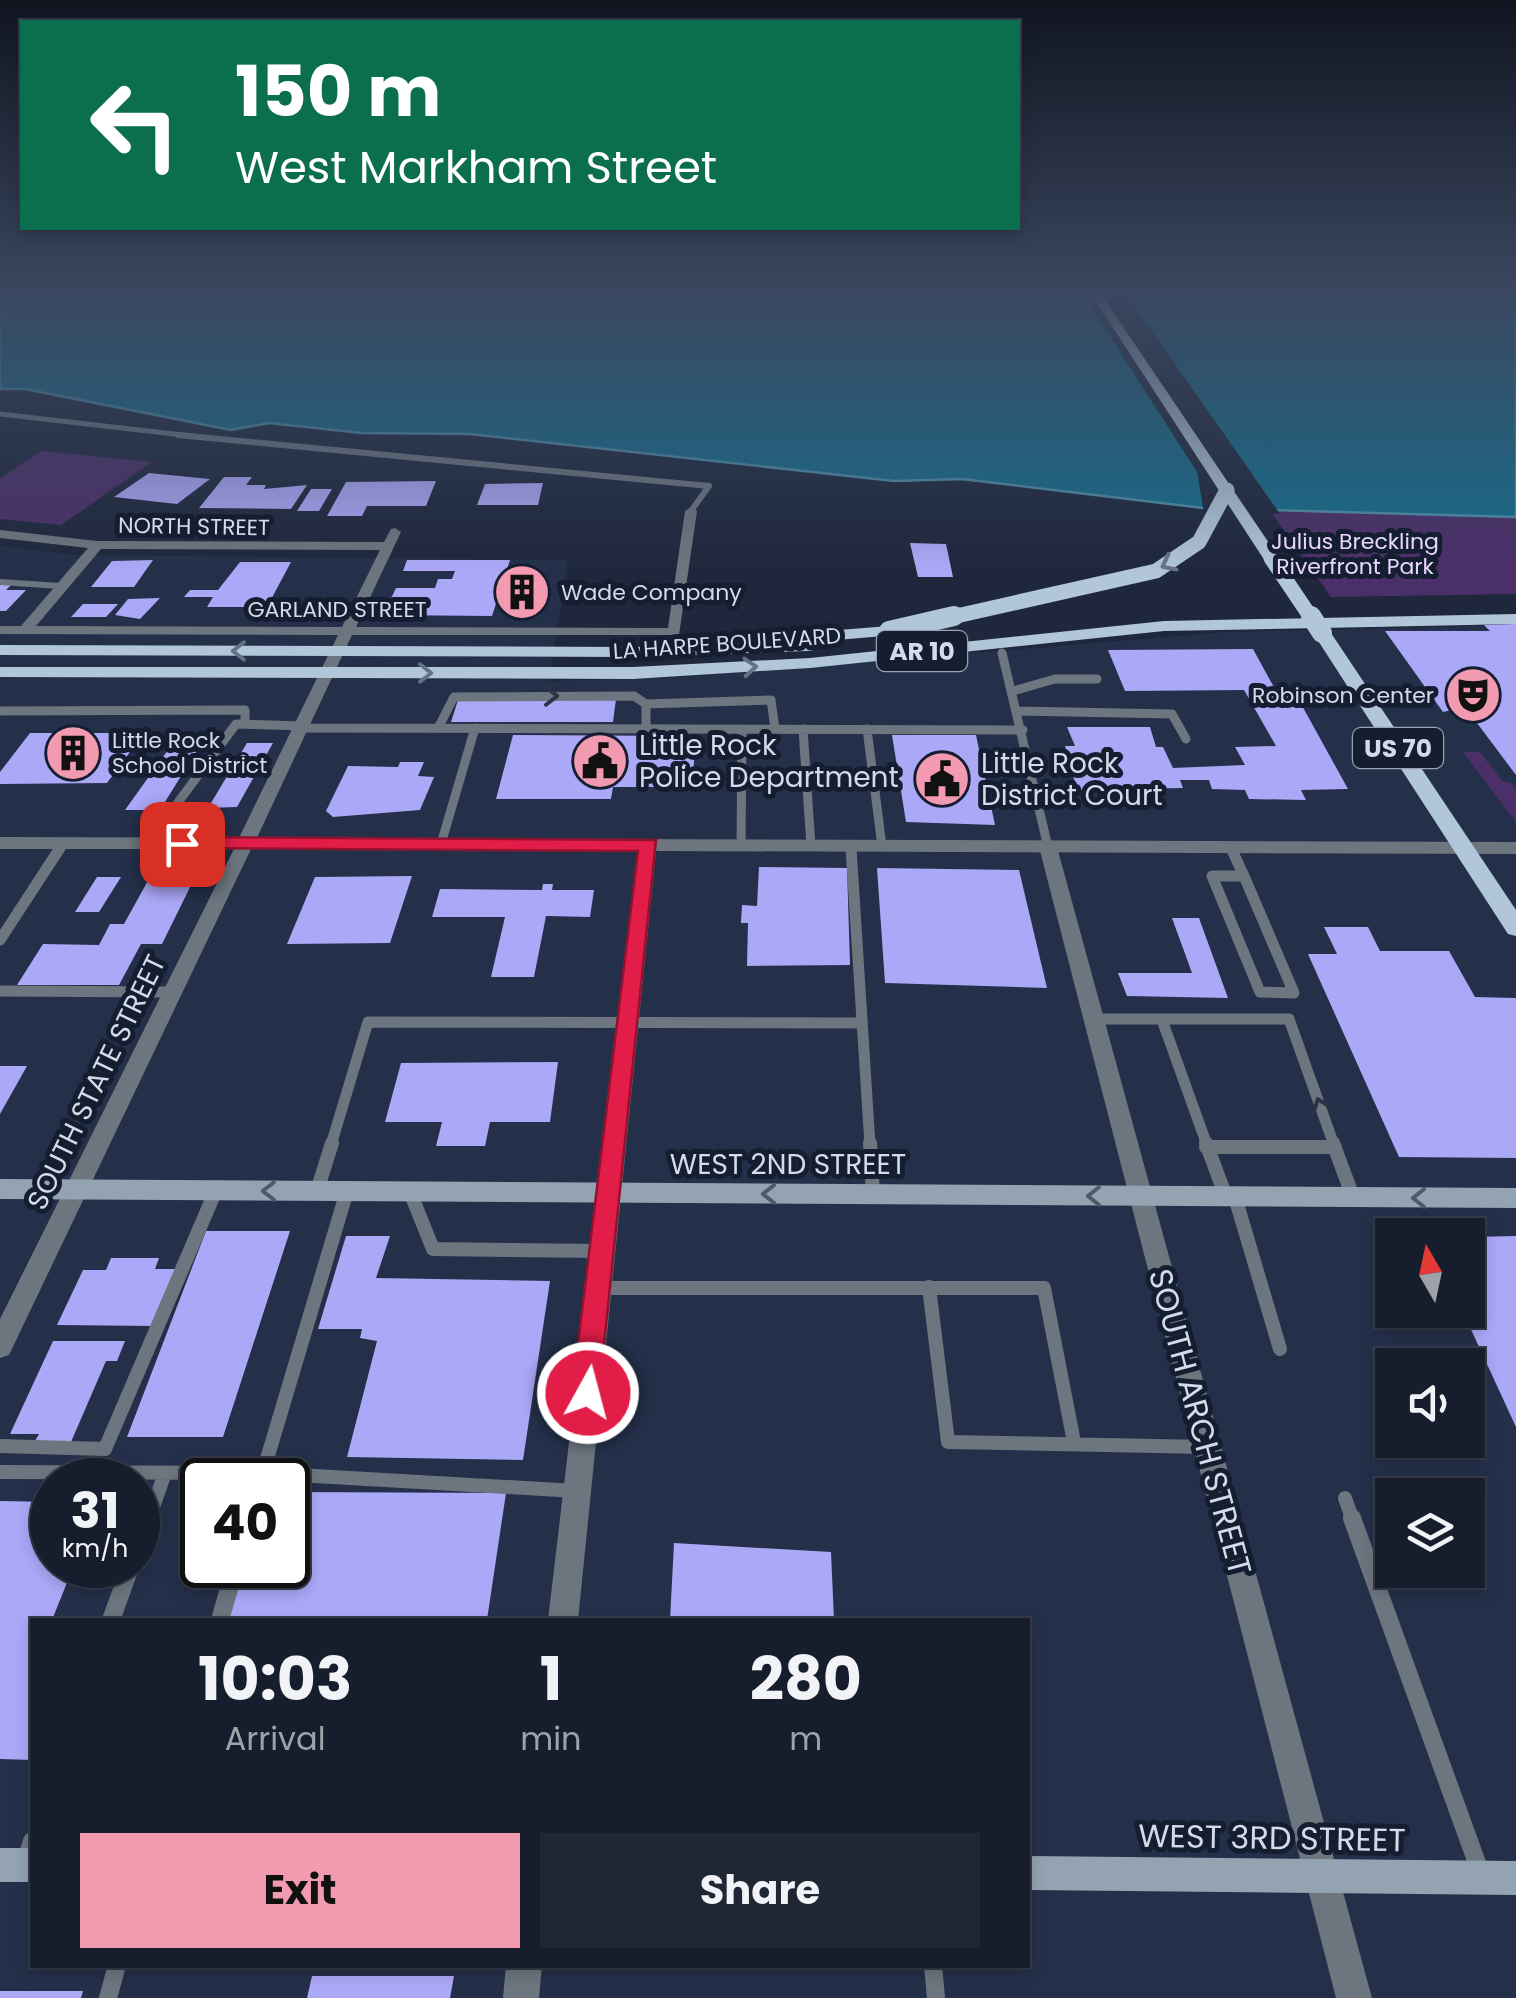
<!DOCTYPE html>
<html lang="en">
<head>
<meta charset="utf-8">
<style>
	body { margin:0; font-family:Poppins,sans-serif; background:#1f2634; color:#f1f3f6; height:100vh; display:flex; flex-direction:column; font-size:38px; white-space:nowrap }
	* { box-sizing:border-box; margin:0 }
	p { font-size:32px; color:#9ea2a9 }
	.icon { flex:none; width:55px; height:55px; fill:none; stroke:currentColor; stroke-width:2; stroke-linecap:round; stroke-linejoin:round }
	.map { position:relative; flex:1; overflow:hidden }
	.details { position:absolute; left:30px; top:1618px; width:1000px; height:350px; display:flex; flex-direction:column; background:#161d2c; border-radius:0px; box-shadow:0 5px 15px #0003,0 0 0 2px #353b48 }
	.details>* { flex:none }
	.banner { position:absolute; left:20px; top:20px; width:1000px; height:210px; border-radius:0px; box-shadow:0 5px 15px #0003,0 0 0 2px #353b48; background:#0b6e4f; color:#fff; overflow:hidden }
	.needle { width:65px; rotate:351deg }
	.controls { position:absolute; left:1375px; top:1218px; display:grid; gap:20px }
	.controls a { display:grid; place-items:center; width:110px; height:110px; border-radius:0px; background:#161d2c; box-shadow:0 5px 15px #0003,0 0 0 2px #353b48; font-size:50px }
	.speed { position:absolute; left:30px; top:1458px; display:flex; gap:20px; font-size:50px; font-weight:700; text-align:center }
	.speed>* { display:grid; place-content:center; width:130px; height:130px; border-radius:50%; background:#161d2c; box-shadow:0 5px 15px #0003,0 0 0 2px #353b48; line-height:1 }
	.speed small { font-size:25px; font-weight:400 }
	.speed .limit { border:5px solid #111; border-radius:15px; background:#fff; color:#111 }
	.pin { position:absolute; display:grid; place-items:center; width:85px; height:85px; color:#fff; margin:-42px; border-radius:20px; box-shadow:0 5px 15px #0006 }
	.me { position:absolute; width:110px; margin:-55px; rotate:7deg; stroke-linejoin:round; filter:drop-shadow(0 0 8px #0008) }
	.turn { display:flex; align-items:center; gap:35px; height:210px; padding:0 50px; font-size:45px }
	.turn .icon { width:130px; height:130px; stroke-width:2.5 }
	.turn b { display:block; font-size:70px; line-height:85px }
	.eta { display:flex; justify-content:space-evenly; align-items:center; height:170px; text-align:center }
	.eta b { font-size:60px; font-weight:700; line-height:70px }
	.action { display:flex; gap:20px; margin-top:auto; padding:20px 50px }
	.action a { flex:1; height:115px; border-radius:0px; background:#f29ab0; color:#111; font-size:40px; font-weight:700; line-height:115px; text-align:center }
	.action a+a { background:#1f2634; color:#f1f3f6 }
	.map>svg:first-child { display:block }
	.built { fill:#24304a; fill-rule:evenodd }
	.green { fill:#4b2f68 }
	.water { fill:#166e8c; stroke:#4f8fa8; stroke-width:2.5 }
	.pier { fill:#1e273b }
	.building { fill:#aca8f8 }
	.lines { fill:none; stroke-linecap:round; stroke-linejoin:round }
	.service-far5 { stroke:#6d767f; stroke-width:5 }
	.service-far4 { stroke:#6d767f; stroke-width:6 }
	.service-far3 { stroke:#6d767f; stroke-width:9 }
	.service-far2 { stroke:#6d767f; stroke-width:11 }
	.service-far1 { stroke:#6d767f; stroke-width:14 }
	.service { stroke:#6d767f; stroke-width:18 }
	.minor { fill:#6d767f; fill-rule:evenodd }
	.tertiary { fill:#6d767f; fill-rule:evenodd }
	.secondary { fill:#94a3b2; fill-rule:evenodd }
	.primary { fill:#b2c6d9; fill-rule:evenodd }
	.primary-bridge-far1 { stroke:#b2c6d9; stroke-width:15 }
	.primary-bridge { stroke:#b2c6d9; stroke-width:20 }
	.oneway { stroke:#647285 }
	.oneway2 { stroke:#2b3344 }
	.oneway3 { stroke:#4e596b }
	.route { fill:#e11d48; stroke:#92132f; stroke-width:2.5 }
	.labels { text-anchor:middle; stroke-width:10; stroke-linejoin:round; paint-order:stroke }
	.far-street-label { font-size:22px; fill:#d4dbe8; stroke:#151d31 }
	.far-park-label { font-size:22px; fill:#e7d5fd; stroke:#151d31 }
	.far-poi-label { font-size:22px; fill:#d4dbe8; stroke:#151d31; text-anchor:start }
	.shield { fill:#151d31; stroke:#9ba2b1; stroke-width:2.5 }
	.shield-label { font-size:25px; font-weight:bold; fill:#d4dbe8 }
	.poi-label { font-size:28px; fill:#d4dbe8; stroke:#151d31; text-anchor:start }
	.street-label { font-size:28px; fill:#d4dbe8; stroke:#151d31 }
	.near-street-label { font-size:32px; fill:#d4dbe8; stroke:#151d31 }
</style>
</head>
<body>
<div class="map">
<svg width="1516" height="1998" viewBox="0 0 1516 1998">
	<rect width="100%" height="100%" fill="#1e273b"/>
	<path class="built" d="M0,546L78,555L568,560L549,681L676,677L1226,632L1516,625V1998H0ZM1392,1235H1468V1310H1392ZM1392,1365H1468V1440H1392ZM52,1480H138V1565H52ZM202,1480H288V1565H202ZM1392,1495H1468V1570H1392ZM32,1620H1028V1965H32Z"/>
	<path class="green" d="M42,451L152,462L61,525L0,519V478Z
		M1269,509L1516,517V594L1331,597Z
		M1480,752L1503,782H1510L1516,790V822L1463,752Z"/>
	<path class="water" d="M0,294H1516V517L1203,508L962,479L894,481L470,434L361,433L269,423L231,430L25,389H0Z"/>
	<path class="pier" d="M1083,294H1126L1280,514L1204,513L1197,472Z"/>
	<path class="building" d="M149,473L210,479L177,504L114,497Z
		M224,477H252L246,485H266L264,489L307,485L291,509L199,508Z
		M436,481L426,506H367L362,516H327L346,482Z
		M543,483L538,505H477L485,484Z
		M311,489H332L319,511H297Z
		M910,543L946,544L953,577H918Z
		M153,560L134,587H91L112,561Z
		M407,560H510L492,616L383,615L396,588H435L438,579H452L455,571H403Z
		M240,562H291L267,607H207L213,597H184L190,590H218Z
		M511,577L544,578L534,607H501Z
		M0,585H11L6,590H26L6,611H0Z
		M160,598L140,619L115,615L128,599Z
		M83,604H118L106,617H71Z
		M1516,624V775L1465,707L1443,712L1385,631H1490L1484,625Z
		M1253,649L1276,691L1253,694L1295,693L1348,789L1301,790L1306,800L1249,799L1245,790L1212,789L1209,780H1180L1183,788L1077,790L1065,746H1075L1067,727H1150L1156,747H1163L1173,768L1245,765L1235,747L1276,746L1244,690L1125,691L1108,650Z
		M616,699L613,722H451L458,700Z
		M30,733H144L107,783L0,784V772Z
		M513,735L696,736L692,787H613L611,799H496Z
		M892,735H976L995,825L906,822Z
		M247,743H273L237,807L208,808Z
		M168,750L196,752L160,810H125Z
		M400,762H424L418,776L434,777L420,810L333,817L326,811L348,766L398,767Z
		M200,867L162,944H141L119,985H17L43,944L99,945L110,924H124L155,868Z
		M759,867L847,868L850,965L747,966L748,923H741L742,905L757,906Z
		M877,868L1019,870L1047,988L885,983Z
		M412,876L390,943L287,944L315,877Z
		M97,877H121L99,912H75Z
		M543,884H553L552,890H594L590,917L546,916L534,977H491L505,917H432L440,889L542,890Z
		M1172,918H1199L1228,998L1127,996L1118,973H1192Z
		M1324,927H1368L1380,951H1449L1475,997L1516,998V1158L1399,1157L1308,954H1337Z
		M558,1062L550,1122H490L485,1146H436L442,1122H385L401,1063Z
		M0,1066H27L0,1114Z
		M206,1231H290L223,1437H127Z
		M346,1236H390L376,1278L550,1281L523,1460L347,1457L377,1341L360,1338L362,1329H318Z
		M1516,1236V1427L1462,1310H1468V1237Z
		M111,1258H159L155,1269H176L153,1326L57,1325L83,1270H106Z
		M53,1341H125L117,1361H106L71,1442L35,1441L39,1434H10Z
		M288,1492L506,1493L487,1620H224L241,1565H288Z
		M0,1501L52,1502V1565H74L52,1620H32V1760L0,1759Z
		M674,1543L831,1552L834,1620H670Z
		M312,1976H454L450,1998H307Z
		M0,1991H83L81,1998H0Z"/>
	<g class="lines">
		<path class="service-far5" d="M0,414L200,437"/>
		<path class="service-far4" d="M178,435L709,486
			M691,511L709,486
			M0,582L60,586"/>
		<path class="service-far3" d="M1002,653L1048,847
			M1013,691L1055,679H1097
			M0,711L245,710V724
			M1018,711L1172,714L1186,739
			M301,728L1023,730
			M438,728L454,697L634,696L646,704
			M646,729V704L771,700L775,729
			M803,729L811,846
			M867,729L882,846
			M148,843L236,724L302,726
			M441,844L475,728
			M741,846L742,729
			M851,846V850
			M58,850L63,843"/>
		<path class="service-far2" d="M851,848L870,1145
			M1231,848L1244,876
			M1212,876H1244L1294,993L1260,992Z
			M0,940L60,848
			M0,991L173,992
			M1094,1019H1289L1334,1145
			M1162,1020L1207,1145
			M331,1145L368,1022L861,1023"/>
		<path class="service-far1" d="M870,1143L873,1194
			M1206,1143L1226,1197
			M1333,1143L1353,1197
			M1206,1147H1335
			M317,1191L332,1143
			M410,1192L433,1249L604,1251
			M1235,1197L1280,1349
			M929,1287L948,1442L1207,1447
			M599,1288H1044L1074,1442
			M0,1446L105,1449L216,1190
			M0,1472L263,1473L577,1491
			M261,1479L347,1191
			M1345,1498L1353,1521
			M148,1521L165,1473"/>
		<path class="service" d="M1352,1518L1481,1874
			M138,1548L149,1518
			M111,1620L131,1565
			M220,1620L236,1565
			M26,1861L32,1841
			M933,1965L936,1998
			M108,1998L117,1965"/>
		<path class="minor" d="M691,507L697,511L679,635H352L254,844L245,850L236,844L338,635L0,634V626H21L88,548L0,538V530L97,541L384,542L391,529L395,528L401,532L356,627L668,628L685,511ZM101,549L380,550L342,627L36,626Z
			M1048,841L1057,847L1372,1998H1336L1039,847Z"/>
		<path class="tertiary" d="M0,837L1516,842V854L656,851L578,1620H548L639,851L251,849L9,1355L0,1358V1319L234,849H0Z
			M506,1965H542L539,1998H503Z"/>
		<path class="secondary" d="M0,1179L1516,1188V1208L0,1199Z
			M0,1848H32V1882H0Z
			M1028,1856L1516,1861V1895L1028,1890Z"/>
		<path class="primary" d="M1091,294H1101L1279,558L1277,561H1265Z
			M1516,614V624L1323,628L1331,633L1516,910V936L1508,934L1313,633L1321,628L1164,631L810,668L633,679L0,677V667H633L810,658L1164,621Z
			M889,626L898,631L895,635L814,642V650L808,651L633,657L0,655V645L633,647L782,642L783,635L789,634Z"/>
		<path class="primary-bridge-far1" d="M1271,558L1312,619
			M943,619L1156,571L1199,542L1227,490"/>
		<path class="primary-bridge" d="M1311,616L1322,633
			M889,631L954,616"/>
	</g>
	<defs><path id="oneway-chevron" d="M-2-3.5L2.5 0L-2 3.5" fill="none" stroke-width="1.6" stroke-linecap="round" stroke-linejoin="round" transform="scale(2.5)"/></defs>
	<g class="oneway">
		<use href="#oneway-chevron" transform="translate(1168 564) rotate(153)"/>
		<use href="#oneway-chevron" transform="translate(239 651) rotate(-180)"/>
		<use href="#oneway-chevron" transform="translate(750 667) rotate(-4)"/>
		<use href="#oneway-chevron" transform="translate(425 673)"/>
	</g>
	<g class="oneway2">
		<use href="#oneway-chevron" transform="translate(551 696)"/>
		<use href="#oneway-chevron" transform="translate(1320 1105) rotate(-110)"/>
	</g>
	<g class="oneway3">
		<use href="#oneway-chevron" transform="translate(269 1191) rotate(-180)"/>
		<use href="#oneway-chevron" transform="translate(769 1194) rotate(-180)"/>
		<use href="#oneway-chevron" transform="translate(1094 1196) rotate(-180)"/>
		<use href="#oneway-chevron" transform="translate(1419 1198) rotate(-180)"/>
	</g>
	<linearGradient id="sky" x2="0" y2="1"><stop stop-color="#101520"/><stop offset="0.51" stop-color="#3b4760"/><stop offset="1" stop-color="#3b4760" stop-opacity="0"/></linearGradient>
	<rect width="1516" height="573" fill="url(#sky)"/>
	<path class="route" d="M182,837L656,840L598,1403L588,1408L577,1403L572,1393L638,851L175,848V839Z"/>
	<defs>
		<g id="building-disc" transform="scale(2.875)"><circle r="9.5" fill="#f29ab0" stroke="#151d31"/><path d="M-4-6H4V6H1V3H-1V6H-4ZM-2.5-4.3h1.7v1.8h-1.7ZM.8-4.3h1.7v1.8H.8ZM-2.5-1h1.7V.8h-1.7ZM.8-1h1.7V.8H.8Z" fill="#111"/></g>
		<g id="theatre-disc" transform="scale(2.875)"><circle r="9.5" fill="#f29ab0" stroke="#151d31"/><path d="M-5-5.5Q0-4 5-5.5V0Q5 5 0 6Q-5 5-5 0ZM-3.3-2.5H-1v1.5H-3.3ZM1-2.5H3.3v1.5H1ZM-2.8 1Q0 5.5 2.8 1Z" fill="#111"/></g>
		<g id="civic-disc" transform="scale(2.875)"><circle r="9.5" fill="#f29ab0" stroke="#151d31"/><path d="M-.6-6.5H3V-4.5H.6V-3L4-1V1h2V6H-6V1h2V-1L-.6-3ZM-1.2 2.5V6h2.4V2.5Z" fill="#111"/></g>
	</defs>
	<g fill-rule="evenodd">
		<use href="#building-disc" x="522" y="592"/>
		<use href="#theatre-disc" x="1473" y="695"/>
		<use href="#building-disc" x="73" y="753"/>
		<use href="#civic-disc" x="600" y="761"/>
		<use href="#civic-disc" x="942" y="779"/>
	</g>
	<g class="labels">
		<g class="far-street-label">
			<text transform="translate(194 526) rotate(1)" y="8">NORTH STREET</text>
			<text x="337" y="617">GARLAND STREET</text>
			<text transform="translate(727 643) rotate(-4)" y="8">LA HARPE BOULEVARD</text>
		</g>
		<g class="far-park-label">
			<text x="1355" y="549">Julius Breckling<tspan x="1355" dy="25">Riverfront Park</tspan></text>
		</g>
		<g class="far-poi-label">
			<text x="561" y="600">Wade Company</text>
			<text x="1434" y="703" text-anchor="end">Robinson Center</text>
			<text x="112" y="748">Little Rock<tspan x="112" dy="25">School District</tspan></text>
		</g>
		<g class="shield">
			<rect x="877" y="631" width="90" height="40" rx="8"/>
			<rect x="1353" y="728" width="90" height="40" rx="8"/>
		</g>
		<g class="shield-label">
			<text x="922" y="660">AR 10</text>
			<text x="1398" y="757">US 70</text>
		</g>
		<g class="poi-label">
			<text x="639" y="755">Little Rock<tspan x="639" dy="32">Police Department</tspan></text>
			<text x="981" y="773">Little Rock<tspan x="981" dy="32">District Court</tspan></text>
		</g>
		<g class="street-label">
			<text transform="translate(96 1082) rotate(-64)" y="10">SOUTH STATE STREET</text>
			<text x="788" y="1174">WEST 2ND STREET</text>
		</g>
		<g class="near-street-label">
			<text transform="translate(1200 1422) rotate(75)" y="11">SOUTH ARCH STREET</text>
			<text transform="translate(1272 1838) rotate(1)" y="11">WEST 3RD STREET</text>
		</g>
	</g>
</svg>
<div class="controls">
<a><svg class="needle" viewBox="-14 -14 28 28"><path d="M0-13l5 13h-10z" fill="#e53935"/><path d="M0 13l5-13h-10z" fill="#9ea2a9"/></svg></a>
<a><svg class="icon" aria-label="sound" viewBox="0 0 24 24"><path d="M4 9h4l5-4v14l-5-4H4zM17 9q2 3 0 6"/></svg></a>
<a><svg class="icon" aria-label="layers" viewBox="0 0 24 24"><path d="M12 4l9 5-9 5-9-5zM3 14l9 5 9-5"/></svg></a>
</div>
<div class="speed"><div>31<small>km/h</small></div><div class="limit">40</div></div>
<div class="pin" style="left:182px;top:844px;background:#d93025"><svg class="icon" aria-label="arrive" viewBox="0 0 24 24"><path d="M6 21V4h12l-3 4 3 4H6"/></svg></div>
<svg class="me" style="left:588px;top:1393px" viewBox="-20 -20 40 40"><circle r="17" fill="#e11d48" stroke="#fff" stroke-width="3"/><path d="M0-11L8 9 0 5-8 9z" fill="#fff"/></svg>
<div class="banner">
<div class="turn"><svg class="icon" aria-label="left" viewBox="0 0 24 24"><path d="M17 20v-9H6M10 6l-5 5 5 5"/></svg><div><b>150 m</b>West Markham Street</div></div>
</div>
<section class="details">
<div class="eta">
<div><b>10:03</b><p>Arrival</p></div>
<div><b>1</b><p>min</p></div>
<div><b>280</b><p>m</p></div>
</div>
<div class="action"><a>Exit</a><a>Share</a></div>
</section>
</div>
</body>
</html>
